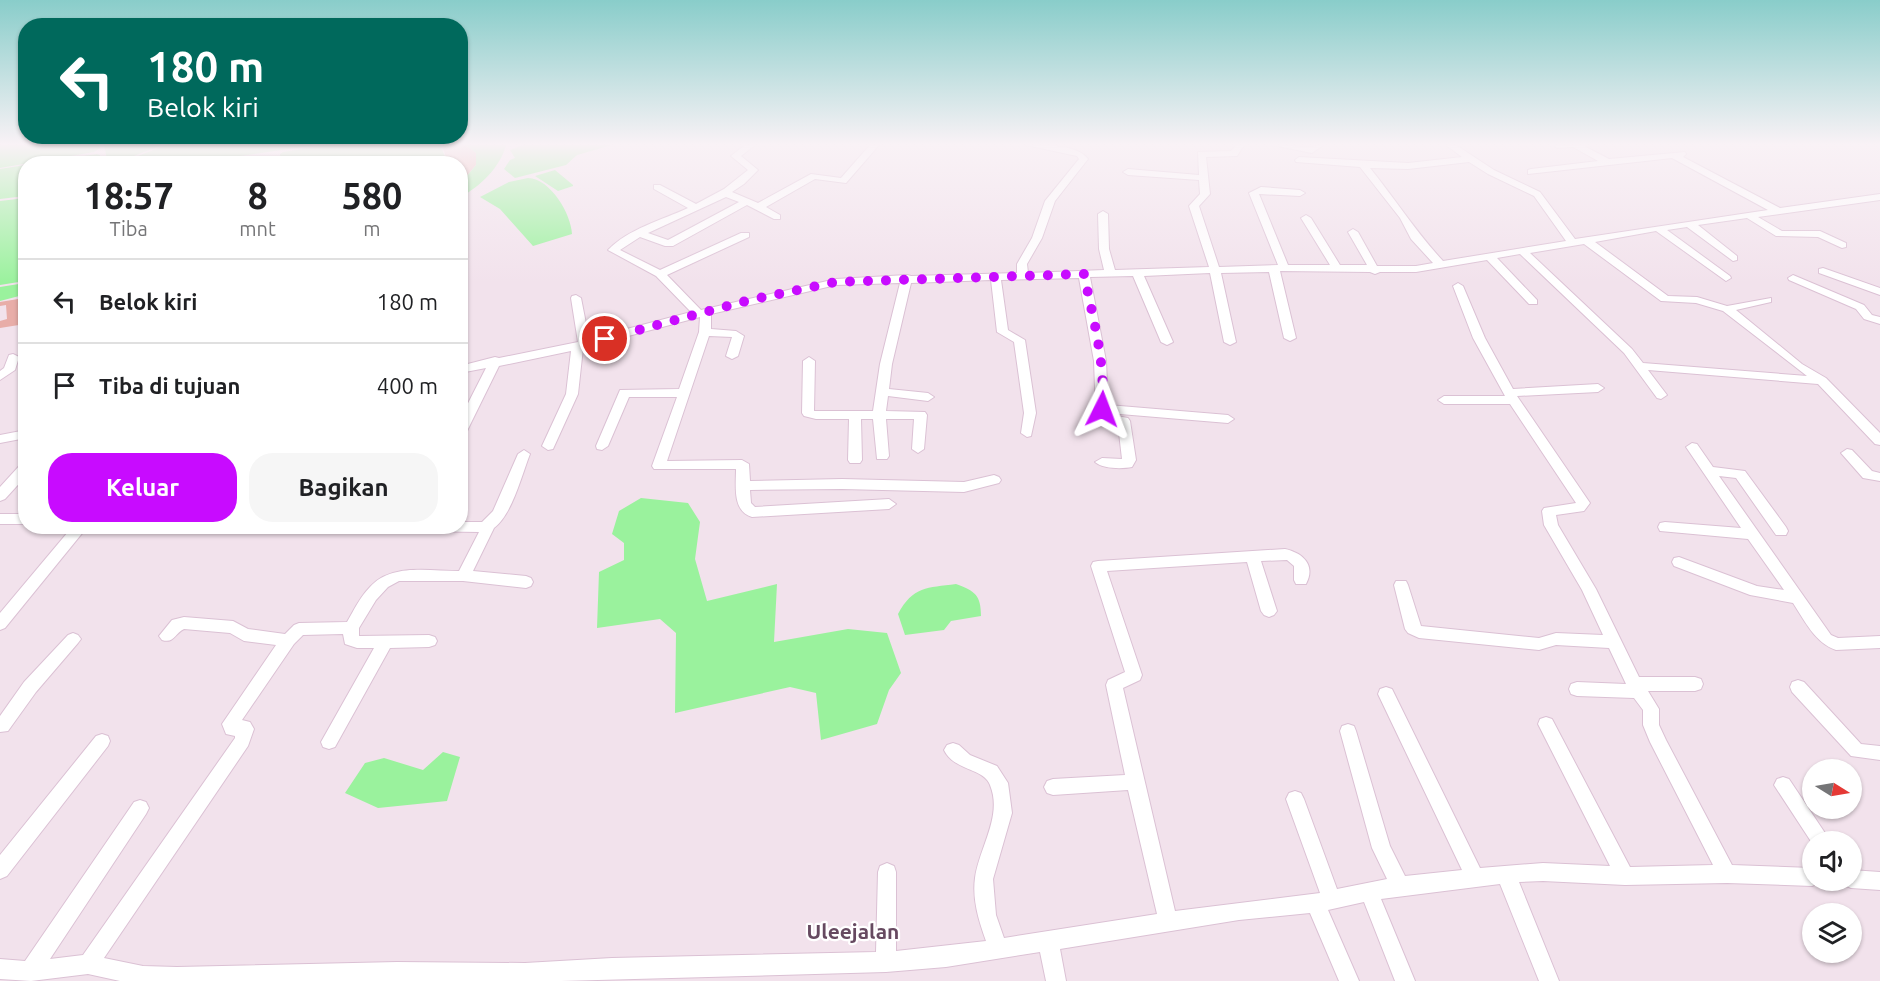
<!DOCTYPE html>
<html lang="id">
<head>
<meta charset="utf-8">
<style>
	body { margin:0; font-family:Ubuntu,sans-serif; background:#f6f6f6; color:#202124; height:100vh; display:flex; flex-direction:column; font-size:22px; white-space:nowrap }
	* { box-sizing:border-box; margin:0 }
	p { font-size:20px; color:#757577 }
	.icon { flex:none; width:33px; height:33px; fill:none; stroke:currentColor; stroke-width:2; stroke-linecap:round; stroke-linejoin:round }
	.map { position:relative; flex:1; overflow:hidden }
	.drawer { position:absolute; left:18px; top:156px; width:450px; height:378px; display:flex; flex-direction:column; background:#fff; border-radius:24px; box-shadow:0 2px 4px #0004 }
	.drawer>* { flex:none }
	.guide { position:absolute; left:18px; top:18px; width:450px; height:126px; border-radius:24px; box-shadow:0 2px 4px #0004; background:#00695c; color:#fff; overflow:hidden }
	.needle { width:39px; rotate:101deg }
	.controls { position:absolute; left:1802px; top:759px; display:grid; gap:12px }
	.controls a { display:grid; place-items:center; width:60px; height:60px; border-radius:50%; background:#fff; box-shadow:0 2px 4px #0004; font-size:30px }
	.pin { position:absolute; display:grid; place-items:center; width:51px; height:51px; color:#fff; margin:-26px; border:3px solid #fff; border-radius:50%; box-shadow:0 2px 6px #0007 }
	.me { position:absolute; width:66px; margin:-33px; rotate:3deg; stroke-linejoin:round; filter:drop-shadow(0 0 4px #0008) }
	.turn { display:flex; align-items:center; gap:21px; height:126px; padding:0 30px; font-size:27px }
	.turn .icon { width:78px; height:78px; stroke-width:2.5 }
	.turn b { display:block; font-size:42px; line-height:51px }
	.eta { display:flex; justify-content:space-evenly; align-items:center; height:102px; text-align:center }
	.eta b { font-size:36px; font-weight:700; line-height:42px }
	.primary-button { display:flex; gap:12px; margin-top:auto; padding:12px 30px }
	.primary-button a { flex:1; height:69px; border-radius:24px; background:#c80bff; color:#fff; font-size:24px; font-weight:700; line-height:69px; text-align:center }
	.primary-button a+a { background:#f6f6f6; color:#202124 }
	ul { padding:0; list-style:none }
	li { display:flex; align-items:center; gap:18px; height:84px; padding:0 30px; border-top:2px solid #e0e0e0 }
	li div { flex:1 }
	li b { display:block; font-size:22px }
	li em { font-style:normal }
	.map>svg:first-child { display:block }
	.green { fill:#e8ada8 }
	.water { fill:#9af29d }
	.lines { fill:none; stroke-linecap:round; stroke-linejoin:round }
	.minor-casing { stroke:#dbc1d4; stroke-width:2 }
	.minor { fill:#fff; fill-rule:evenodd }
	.route { stroke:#c80bff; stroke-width:10; stroke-dasharray:0 18 }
	.labels { text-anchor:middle; stroke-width:4.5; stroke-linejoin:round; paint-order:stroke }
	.near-quarter-label { font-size:21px; font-weight:bold; fill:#664960; stroke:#fff }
</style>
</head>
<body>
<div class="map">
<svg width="1880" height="981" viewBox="0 0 1880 981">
	<rect width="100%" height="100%" fill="#f2e2ec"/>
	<path class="green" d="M442,145H466L476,153V165L461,183L460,164L448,163Z
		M25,294V324L0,328V321L7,319L6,305L0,306V302L18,299Z"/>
	<path class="water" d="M0,145H99L100,148L94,152L0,168Z
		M104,145H162L116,163L108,164Z
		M166,145H316L191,163H120Z
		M327,145H440L446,159L445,164L281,163L280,154L283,152Z
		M466,145H506C500,168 480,186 461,197V183L476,165V153Z
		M523,145H612L577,155L566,165L515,178L504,169L510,160L515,158L510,150Z
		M97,154L100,155L102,163H36Z
		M25,165V196L0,199V169Z
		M555,170L573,185V186L558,191L535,176Z
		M528,178C551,179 571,214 572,234L533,246L500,209L480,197L509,182Z
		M25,198V281L0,285V201Z
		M25,283L23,295L0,301V287Z
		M641,498L688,503L700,522L695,559L707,601L777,584L774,642L848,629L887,633L901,673L889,690L877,724L821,740L816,693L790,687L675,713L676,633L660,619L597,628L599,572L624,560V543L612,534L619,511Z
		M956,584C975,591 981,595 981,616L951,621L944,630L905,635L898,614C913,586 927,588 956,584Z
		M443,752L460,757L447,801L378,808L345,793L365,763L384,758L423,770Z"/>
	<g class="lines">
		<g class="minor-casing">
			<path id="minor" d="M745,145H755L741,156L758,170L744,184L732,192L758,203L811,174L841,178L870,145H879L846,183L815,179L766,207L780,215V219H774L747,205L673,246H665L640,237L620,250L660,270L741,233H749V237L667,275L701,310L836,279L907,275L911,276L1017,273V264L1032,238L1045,201L1079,159L1077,156L1026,145C1044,145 1077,144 1088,159L1055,201L1042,238L1027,264L1028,273L1104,270L1099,249L1098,214L1103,211L1108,214L1109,249L1115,270L1209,267L1189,206L1200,194L1199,180L1128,175L1123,172L1128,169L1199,175L1198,152L1231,151L1236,145H1244L1237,156L1206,157L1210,194L1199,206L1219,267L1278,265L1249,193L1261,187L1300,190L1305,193L1300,196L1259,194L1288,265H1330L1301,218L1306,215L1311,218L1340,265H1367L1348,232L1353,229L1358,232L1377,266H1416L1433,263L1411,239L1400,218L1360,167L1296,162L1295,160L1299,157L1408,163L1462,157L1446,145H1456L1494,170L1540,192L1575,239L1768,210L1672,158L1528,174V170L1531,169L1598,161L1573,147L1557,148L1553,145H1582L1609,159L1685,152L1686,154L1683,157L1780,208L1880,194V200L1758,217L1782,231H1820L1846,243V247L1842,248L1818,237L1776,236L1747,218L1698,225L1737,256V260L1733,261L1687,227L1667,230L1730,276L1731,278L1726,281L1656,231L1595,242L1668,296L1697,297L1727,306L1771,298V302L1736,310L1802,364L1826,378L1880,433V445L1875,444L1818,384L1648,370L1667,395L1661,399L1657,398L1624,353L1520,254L1497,258L1537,300V304H1529L1487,260L1416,272H1380L1375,274L1370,272L1280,271L1296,338L1290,341L1284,338L1269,272L1221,273L1236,342L1230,345L1224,342L1210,273L1144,276L1173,342L1167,345L1161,342L1133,276L1090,277L1106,361L1108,405L1228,415L1234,419L1228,423L1108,413L1111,415L1128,418L1130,421L1136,460L1132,467C1122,469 1103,469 1095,462L1102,458L1122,459L1118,424L1103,422L1096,414L1094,361L1079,278L1001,280L1008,330L1025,340L1036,413L1031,436L1027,437L1021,433L1024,413L1014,342L997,332L991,280L911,283L892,364L889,389L928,393L934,397L928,401L888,396L886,411L925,412L927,415L924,449L918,453L912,449L914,419H886L889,456L887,459H877L873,419H861L862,460L860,463H850L848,460L849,419H816L804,416L802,413L803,361L809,357L815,361L814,411H873L880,364L900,283L836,285L711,314V329L736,331L744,336L738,356L732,359L726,356L732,337L709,336L667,461L742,460L749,464L750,481L842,479L964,482L994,475L999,477L1001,480L999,483L964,492L842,489L750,490L751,503L755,507L889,499L896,504L889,509L752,517C732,511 736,486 736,469H654L652,466L677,397H629L608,446L602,450L597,449L596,446L620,390L679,389L699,332L700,317L583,348L578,394L553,449L548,450L542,446L566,394L571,351L499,366L466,433L460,437V419L486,368L460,373V366L495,357L499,358L578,342L571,298L572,296L576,295L581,298L589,339L691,312L656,276L608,250C628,229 662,220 688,208L654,189V185H660L696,204L724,189L748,170L731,156ZM1469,162L1488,174L1534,196L1566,241L1443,261C1416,232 1395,199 1370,168L1408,169ZM726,197L739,202L668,240L648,233ZM1584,244L1661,301L1696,303L1723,311L1807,376L1643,363L1632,349L1530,253Z
				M1272,145L1310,147L1323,145L1312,153Z
				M1823,268L1880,288V295L1819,273V269Z
				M1793,275L1864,305L1872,315L1880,317V324L1864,319L1856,309L1789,280L1788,278Z
				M1458,283L1463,286L1485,338L1513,389L1598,384L1604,388L1598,392L1517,396L1590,503L1584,511L1556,515L1558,525L1596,589L1639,677H1695L1701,679L1703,684L1701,689L1695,691H1648L1659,709V725L1666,740L1732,865L1812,868V880H1820L1819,883L1812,886L1727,883L1625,885L1543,881L1519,882L1559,981H1539L1500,884L1381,899L1415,981H1395L1364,902L1328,910L1359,981H1339L1310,913L1239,920L1060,949L1066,981H1046L1040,952L946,967L886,972L561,981H120L88,974L31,981L0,979V959L25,961L134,802L140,800L146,802L149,808L146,814L50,959L83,955L235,738V736L226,734L222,724L276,645L244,641L230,633L184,629C175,633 174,644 162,640L159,636L172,620L184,617L233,621L248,629L285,634L294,625L299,623L347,622C354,610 360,597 370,587C391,563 429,571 459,571L479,532L414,531L407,526H460V522H482L493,511L518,454L524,450L530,454C522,474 512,515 494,528L473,571L526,576L531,578L533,582L531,586L526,588L463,581H399L388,587L376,600L359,628V636L429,635L435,637L437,641L435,645L429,647L390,648L335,747L329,749L323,747L321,742L374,648H357L345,644L343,634L303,635L294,644L242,720L250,722L254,729L248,746L104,958L143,966L177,967L397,962L525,963L612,958L876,952L878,872L880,866L887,863L894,866L896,872V951L986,941C979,921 972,900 975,878C979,848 1003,816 990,785C984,768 954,771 944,750L947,745L953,743L959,745L970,755L997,766L1008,783L1012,813L993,879L996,915L1004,938L1157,914L1128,790L1053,795L1047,793L1044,787L1047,781L1053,779L1125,775L1106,685L1108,680L1125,672L1091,566L1093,562L1098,561L1285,549C1303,553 1316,565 1306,584H1296L1294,580V566L1287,560L1261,561L1277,611L1274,615L1269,617L1264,615L1261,611L1247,562L1107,571L1142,675L1140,680L1123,688L1175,911L1320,893L1286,799L1289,793L1295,791L1301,793L1304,799L1337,889L1387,879L1372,848L1340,731L1342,726L1348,724L1354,726L1356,731L1390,846L1405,876L1462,870L1378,694L1380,689L1386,687L1392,689L1480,868L1543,863L1610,866L1538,724L1540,719L1546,717L1552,719L1630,867L1713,865L1650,742L1643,725V710L1634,698L1577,696L1571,694L1569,689L1571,684L1577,682L1626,684L1609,648L1556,645L1539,650L1419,638L1408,633L1405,629L1394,585L1396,581H1406L1408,585L1421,626L1539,638L1556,633L1603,635L1582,590L1544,525L1542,511L1544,508L1576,503L1510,404H1444L1438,400L1444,396H1505L1473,338L1453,286Z
				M13,354L19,357L15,370L0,380V371L4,368L9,355Z
				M26,430V438L0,443V435Z
				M1692,443L1697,444L1713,467L1745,471L1786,527L1788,531L1786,535H1776L1736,478L1719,476L1831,635L1838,638L1880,636V648L1836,650C1815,643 1805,621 1793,603L1750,595L1674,566L1672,562L1674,558L1679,557L1757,586L1784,590L1748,539L1660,531L1658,527L1660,523L1665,522L1741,528L1686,447Z
				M1847,449L1852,450L1872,471L1880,473V481L1863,478L1841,453Z
				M26,463V476L5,499L0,501V487L21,464Z
				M0,514H26V524H0Z
				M73,526H88L5,628L0,630V613Z
				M73,633L78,635L81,639L78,643L36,692L8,731L0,732V716L24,682L68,635Z
				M1798,680L1804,682L1861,744L1880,746V760L1851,756L1792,692L1790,687L1792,682Z
				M102,734L108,736L110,741L108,746L7,876L0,879V855L96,736Z
				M1783,777L1789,779L1831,842L1812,843L1774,785L1777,779Z
				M1851,870L1880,872V890L1851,888L1844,885L1842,880H1851Z"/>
		</g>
		<use href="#minor" class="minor"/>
	</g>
	<linearGradient id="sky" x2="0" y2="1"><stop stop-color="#89cdca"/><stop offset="0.51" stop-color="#f9f2f6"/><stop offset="1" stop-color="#f9f2f6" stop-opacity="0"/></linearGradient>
	<rect width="1880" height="283" fill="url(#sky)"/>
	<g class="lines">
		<path class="route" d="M605,339L750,300L836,282L1084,274C1093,319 1106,363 1102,409"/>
	</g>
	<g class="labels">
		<g class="near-quarter-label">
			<text x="853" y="939">Uleejalan</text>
		</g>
	</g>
</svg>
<div class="controls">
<a><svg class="needle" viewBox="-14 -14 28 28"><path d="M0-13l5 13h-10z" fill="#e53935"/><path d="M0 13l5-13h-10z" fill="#757577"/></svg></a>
<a><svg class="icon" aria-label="sound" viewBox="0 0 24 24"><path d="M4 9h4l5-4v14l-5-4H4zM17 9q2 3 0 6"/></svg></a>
<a><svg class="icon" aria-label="layers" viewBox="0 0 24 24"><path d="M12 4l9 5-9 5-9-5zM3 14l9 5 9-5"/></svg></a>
</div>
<div class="pin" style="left:605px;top:339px;background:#d93025"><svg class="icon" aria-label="arrive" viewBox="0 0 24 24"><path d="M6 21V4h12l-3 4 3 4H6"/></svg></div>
<svg class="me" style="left:1102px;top:409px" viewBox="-20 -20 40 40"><path d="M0-17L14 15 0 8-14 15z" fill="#c80bff" stroke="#fff" stroke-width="4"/></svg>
<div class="guide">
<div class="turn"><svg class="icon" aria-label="left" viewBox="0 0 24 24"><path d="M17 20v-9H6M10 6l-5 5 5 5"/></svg><div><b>180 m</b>Belok kiri</div></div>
</div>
<section class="drawer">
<div class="eta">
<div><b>18:57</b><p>Tiba</p></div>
<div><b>8</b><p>mnt</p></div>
<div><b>580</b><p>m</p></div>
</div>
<ul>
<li><svg class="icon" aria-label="left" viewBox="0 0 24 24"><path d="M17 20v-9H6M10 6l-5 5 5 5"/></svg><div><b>Belok kiri</b></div><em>180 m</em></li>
<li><svg class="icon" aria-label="arrive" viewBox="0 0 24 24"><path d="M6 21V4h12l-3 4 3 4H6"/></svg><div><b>Tiba di tujuan</b></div><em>400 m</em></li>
</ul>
<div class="primary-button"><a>Keluar</a><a>Bagikan</a></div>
</section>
</div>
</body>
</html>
